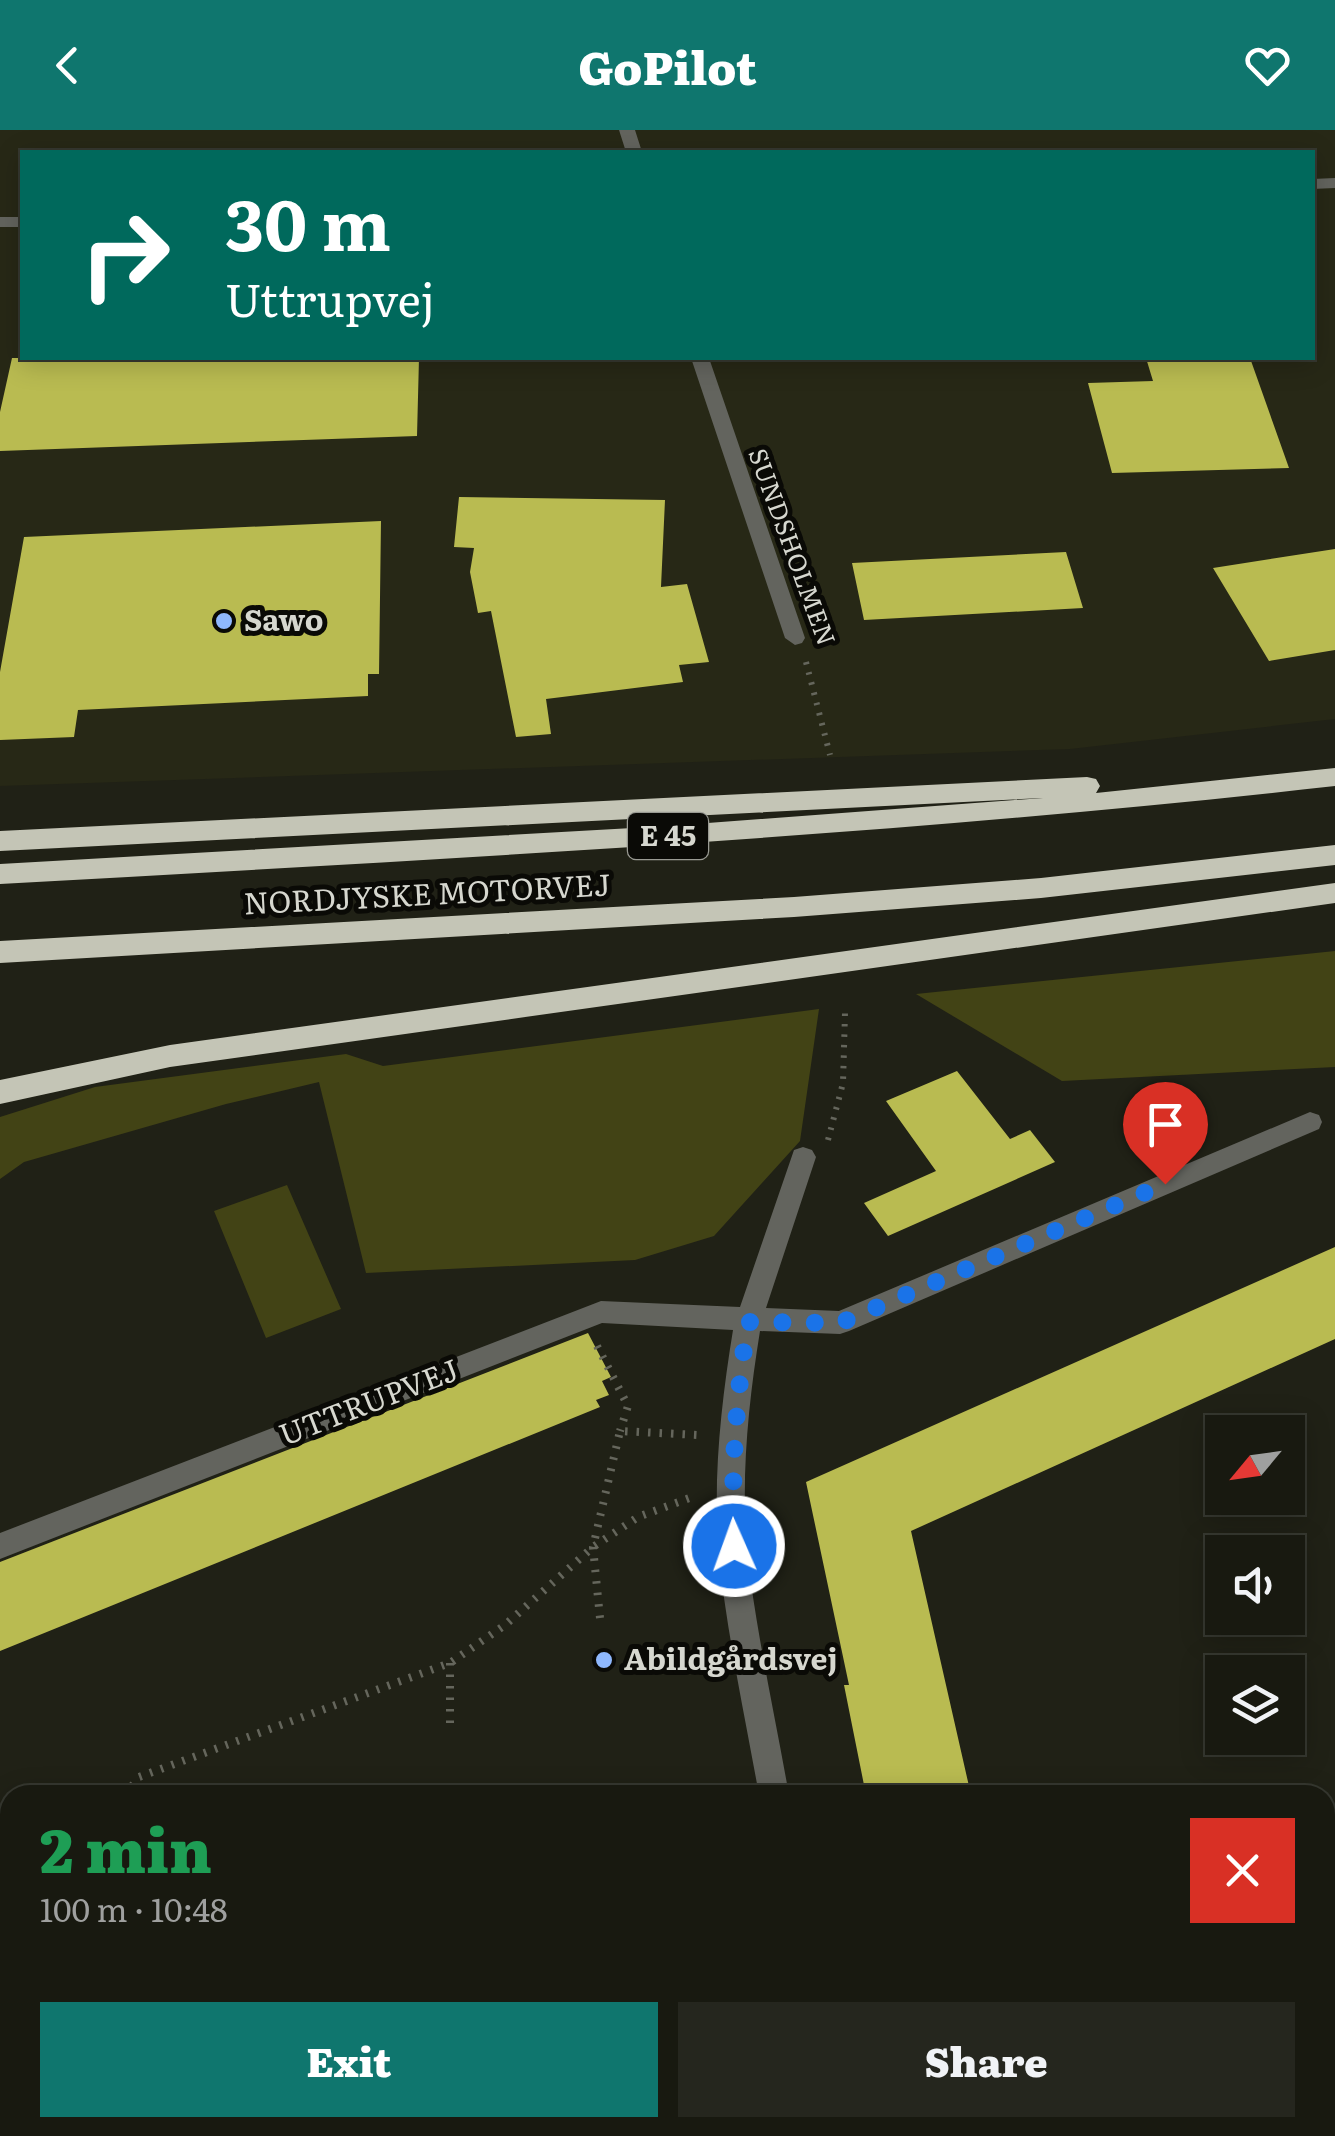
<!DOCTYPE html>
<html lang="en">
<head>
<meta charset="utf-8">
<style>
	body { margin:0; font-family:Literata,serif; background:#25261e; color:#f1f3f6; height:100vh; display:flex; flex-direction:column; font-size:38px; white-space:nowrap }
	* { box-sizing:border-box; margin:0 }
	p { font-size:32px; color:#9fa09f }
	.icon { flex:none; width:55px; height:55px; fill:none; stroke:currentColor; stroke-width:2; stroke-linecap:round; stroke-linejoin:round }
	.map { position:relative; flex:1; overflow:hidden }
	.sheet { position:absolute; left:0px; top:1655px; width:1335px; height:352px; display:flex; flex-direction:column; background:#181910; border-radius:30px 30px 0 0; box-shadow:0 5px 25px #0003,0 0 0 2px #363830 }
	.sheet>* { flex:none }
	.banner { position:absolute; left:20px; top:20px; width:1295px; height:210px; border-radius:0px; box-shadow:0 5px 25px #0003,0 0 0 2px #363830; background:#00695c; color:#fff; overflow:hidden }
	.needle { width:65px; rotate:241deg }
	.fabs { position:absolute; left:1205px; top:1285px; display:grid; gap:20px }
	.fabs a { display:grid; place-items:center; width:100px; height:100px; border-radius:0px; background:#181910; box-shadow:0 5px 25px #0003,0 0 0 2px #363830; font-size:50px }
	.pin { position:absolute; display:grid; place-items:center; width:85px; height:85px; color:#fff; margin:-102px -42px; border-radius:50% 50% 50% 0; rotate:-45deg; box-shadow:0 0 10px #0007 }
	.pin .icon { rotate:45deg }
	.me { position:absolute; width:110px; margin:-55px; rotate:358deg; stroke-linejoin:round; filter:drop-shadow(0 0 8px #0008) }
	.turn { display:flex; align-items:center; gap:35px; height:210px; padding:0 40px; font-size:45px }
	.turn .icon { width:130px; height:130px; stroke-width:2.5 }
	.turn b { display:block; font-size:70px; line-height:85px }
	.round { display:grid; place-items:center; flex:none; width:105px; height:105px; border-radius:0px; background:#25261e }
	.head { display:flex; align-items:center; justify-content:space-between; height:170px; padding:0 40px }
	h1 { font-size:60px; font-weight:800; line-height:75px; color:#1e9e55 }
	.action { display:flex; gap:20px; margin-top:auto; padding:20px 40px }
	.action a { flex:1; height:115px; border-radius:0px; background:#0f766e; color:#fff; font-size:40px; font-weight:800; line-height:115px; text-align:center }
	.action a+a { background:#25261e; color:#f1f3f6 }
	header { display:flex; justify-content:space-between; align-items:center; height:130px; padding:0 40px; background:#0f766e; color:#fff; font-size:45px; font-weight:800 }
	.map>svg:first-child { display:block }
	.built { fill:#272816; fill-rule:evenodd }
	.green { fill:#424315 }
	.building { fill:#b9bb51 }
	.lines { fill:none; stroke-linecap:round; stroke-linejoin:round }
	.path-far1 { stroke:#65665c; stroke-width:6; stroke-dasharray:2.5 8; stroke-linecap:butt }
	.path { stroke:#65665c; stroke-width:8; stroke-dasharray:2.5 9; stroke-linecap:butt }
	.minor { fill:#63645e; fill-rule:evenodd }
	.highway { fill:#c4c5b6; fill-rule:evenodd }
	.route { stroke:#1a73e8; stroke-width:18; stroke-dasharray:0 32.4 }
	.poi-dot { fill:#8fb8fd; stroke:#0a0a06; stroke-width:4 }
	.labels { text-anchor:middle; stroke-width:10; stroke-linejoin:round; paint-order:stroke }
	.far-street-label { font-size:25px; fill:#d6d7cf; stroke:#0a0a06 }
	.shield { fill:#0a0a06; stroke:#999a93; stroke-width:2.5 }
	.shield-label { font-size:28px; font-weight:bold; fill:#d6d7cf }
	.poi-label { font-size:30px; font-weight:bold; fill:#d6d7cf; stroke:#0a0a06; text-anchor:start }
	.street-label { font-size:30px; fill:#d6d7cf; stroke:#0a0a06 }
</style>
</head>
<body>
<header><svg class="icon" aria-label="back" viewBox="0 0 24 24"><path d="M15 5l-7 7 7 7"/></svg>GoPilot<svg class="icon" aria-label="heart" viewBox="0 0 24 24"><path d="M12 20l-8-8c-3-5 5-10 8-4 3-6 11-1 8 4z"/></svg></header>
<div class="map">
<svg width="1335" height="2006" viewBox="0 0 1335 2006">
	<rect width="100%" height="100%" fill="#202116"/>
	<path class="built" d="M0,0H1335V589L1070,619L0,656ZM22,22H1312V228H22Z"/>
	<path class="green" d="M1335,821V937L1062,951L916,864Z
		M819,879L800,1011L714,1106L635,1130L366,1143L319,952L226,974L24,1032L0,1049V987L95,957L346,924L383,936Z
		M287,1055L341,1179L266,1208L214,1081Z"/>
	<path class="building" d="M12,228H419L417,306L0,321V282Z
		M1146,228H1250L1289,338L1112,343L1088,253L1153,251Z
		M459,367L665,370L661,457L687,454L709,532L679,535L683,552L546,569L551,604L516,607L491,481L478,483L470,442L474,418L454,417Z
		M381,391L379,544H368V566L78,580L74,607L0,610V542L24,407Z
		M1335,419V520L1269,531L1213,438Z
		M1066,422L1083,478L864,490L852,433Z
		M957,941L1010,1009L1030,1000L1055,1032L888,1106L864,1073L936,1041L886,971Z
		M1335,1117V1209L911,1401L971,1665H866L844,1555H849L806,1352Z
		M588,1203L611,1247L602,1251L609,1265L596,1270L600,1277L0,1521V1432Z"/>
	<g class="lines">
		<path class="path-far1" d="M806,532L830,625
			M828,1010L843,953L845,883"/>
		<path class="path" d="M597,1216L628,1276L620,1301
			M600,1488L593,1417L620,1301L698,1305
			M450,1533V1596
			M125,1665L139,1647L450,1533L505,1495L593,1417L638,1387L695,1366
			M4,1990L10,1864"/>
		<path class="minor" d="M619,0H635L642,22H626Z
			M1335,48V58L1312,59V49Z
			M0,87H22V97H0Z
			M691,228H709L805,508L802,513L795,515L785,508Z
			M1310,982L1319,985L1322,992L1319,999L849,1201L840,1204L760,1201C747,1281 739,1365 750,1446C760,1519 776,1592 789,1665H759C746,1592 730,1518 721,1445C711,1363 720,1280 733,1200L602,1193L0,1429V1403L601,1171L740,1177L794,1020L803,1017L812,1020L816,1027L766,1178L839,1181Z
			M1335,1799V1831L1325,1833V1801Z
			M26,1998H113L110,2006H22Z
			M818,1998H852L853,2006H819Z"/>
		<path class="highway" d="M1335,638V656C891,706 446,729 0,754V734L668,696L1043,668L0,721V701L1087,647L1096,649L1100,656L1096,663Z
			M1335,715V735L1041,768L794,787L0,833V811L794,767L1041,748Z
			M1335,753V773L170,937L0,974V950L170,915Z"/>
	</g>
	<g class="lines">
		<path class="route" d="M734,1416C731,1340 736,1267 748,1192L840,1193L1165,1054"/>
	</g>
	<g class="poi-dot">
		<circle cx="224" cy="491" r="10"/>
		<circle cx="604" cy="1530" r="10"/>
	</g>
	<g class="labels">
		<g class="far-street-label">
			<text transform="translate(792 417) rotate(70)" y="9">SUNDSHOLMEN</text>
		</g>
		<rect class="shield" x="628" y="683" width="80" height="46" rx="8"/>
		<g class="shield-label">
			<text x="668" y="716">E 45</text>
		</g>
		<g class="poi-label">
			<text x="244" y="501">Sawo</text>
			<text x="624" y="1540">Abildgårdsvej</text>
		</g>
		<g class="street-label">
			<text transform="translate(427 765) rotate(-3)" y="10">NORDJYSKE MOTORVEJ</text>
			<text transform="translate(369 1273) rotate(-21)" y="10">UTTRUPVEJ</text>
		</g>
	</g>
</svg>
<div class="fabs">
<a><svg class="needle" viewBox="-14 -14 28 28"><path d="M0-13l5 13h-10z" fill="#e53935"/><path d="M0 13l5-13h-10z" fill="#9fa09f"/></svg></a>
<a><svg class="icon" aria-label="sound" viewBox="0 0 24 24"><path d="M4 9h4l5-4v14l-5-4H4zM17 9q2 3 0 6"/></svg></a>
<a><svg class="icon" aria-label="layers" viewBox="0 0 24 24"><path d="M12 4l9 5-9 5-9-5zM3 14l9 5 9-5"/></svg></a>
</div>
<div class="pin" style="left:1165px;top:1054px;background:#d93025"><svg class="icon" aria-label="arrive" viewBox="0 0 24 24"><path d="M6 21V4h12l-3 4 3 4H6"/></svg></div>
<svg class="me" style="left:734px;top:1416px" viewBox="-20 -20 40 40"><circle r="17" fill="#1a73e8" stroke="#fff" stroke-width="3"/><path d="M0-11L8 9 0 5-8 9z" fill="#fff"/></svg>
<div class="banner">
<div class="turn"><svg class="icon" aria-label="right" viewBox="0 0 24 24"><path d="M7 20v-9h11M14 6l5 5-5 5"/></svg><div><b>30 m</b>Uttrupvej</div></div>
</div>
<section class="sheet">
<div class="head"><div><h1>2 min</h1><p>100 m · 10:48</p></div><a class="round" style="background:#d93025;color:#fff"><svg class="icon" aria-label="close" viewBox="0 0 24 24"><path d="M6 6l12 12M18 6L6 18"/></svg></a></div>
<div class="action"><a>Exit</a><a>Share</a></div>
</section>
</div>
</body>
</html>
